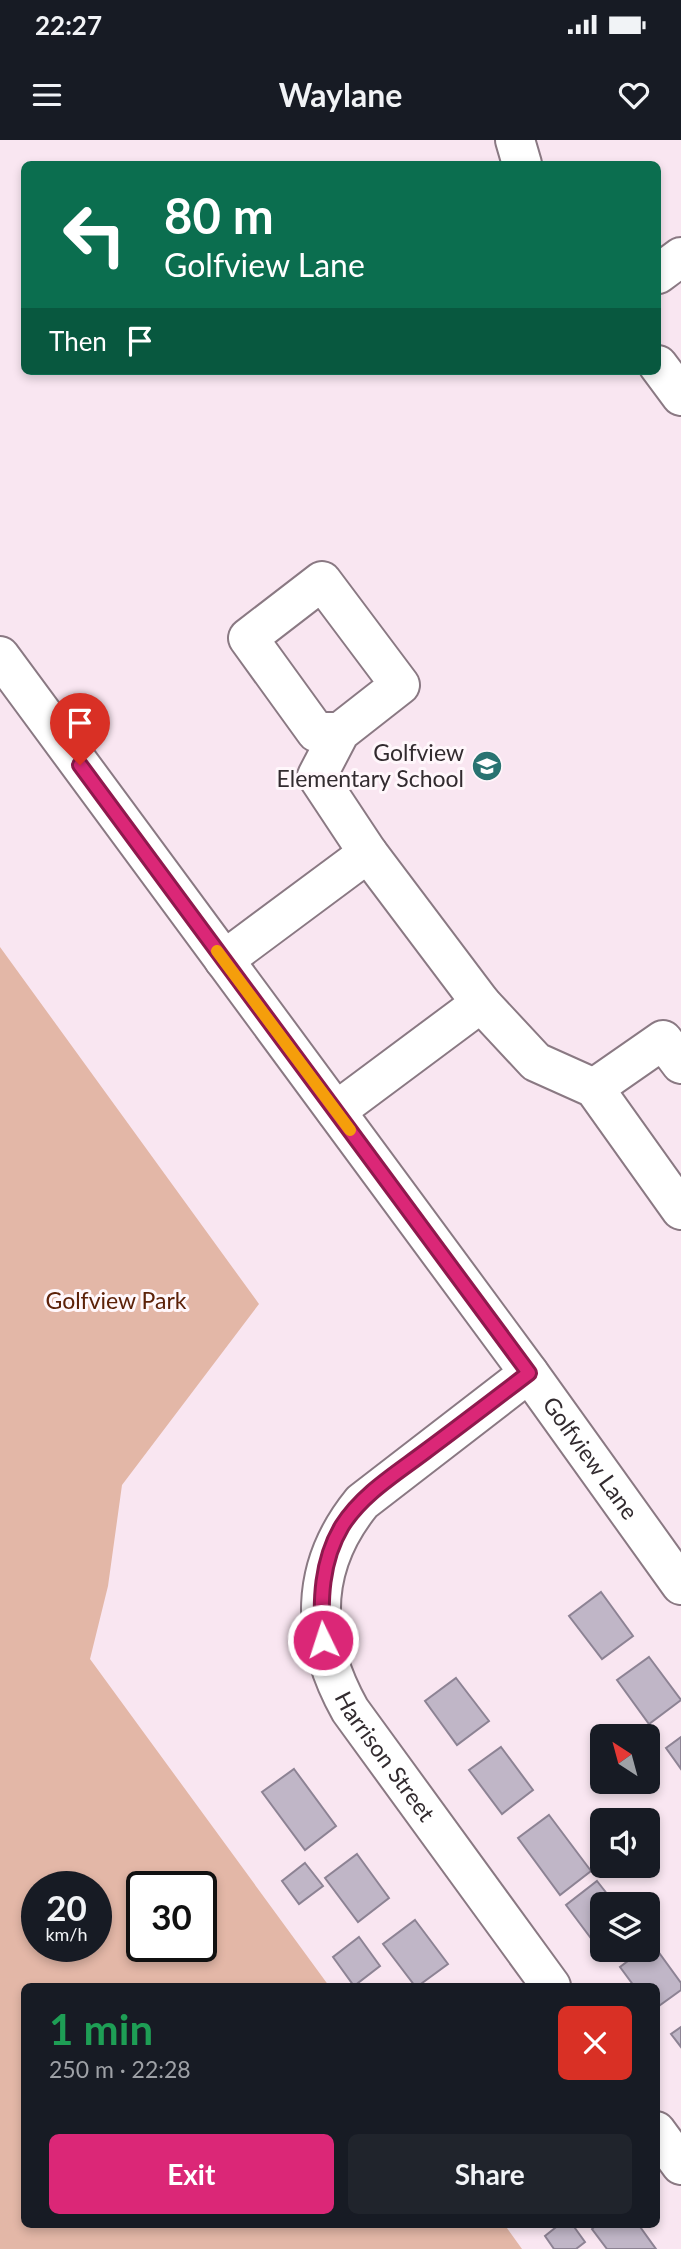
<!DOCTYPE html>
<html lang="en">
<head>
<meta charset="utf-8">
<style>
	body { margin:0; font-family:Lato,sans-serif; background:#20242c; color:#f1f3f6; height:100vh; display:flex; flex-direction:column; font-size:26px; white-space:nowrap }
	* { box-sizing:border-box; margin:0 }
	p { font-size:23px; color:#9ea1a6 }
	.icon { flex:none; width:38px; height:38px; fill:none; stroke:currentColor; stroke-width:2; stroke-linecap:round; stroke-linejoin:round }
	.map { position:relative; flex:1; overflow:hidden }
	.details { position:absolute; left:21px; top:1843px; width:639px; height:245px; display:flex; flex-direction:column; background:#171b24; border-radius:10px; box-shadow:0 4px 10px #0003 }
	.details>* { flex:none }
	.banner { position:absolute; left:21px; top:21px; width:640px; height:214px; border-radius:10px; box-shadow:0 4px 10px #0003; background:#0b6e4f; color:#fff; overflow:hidden }
	.needle { width:46px; rotate:324deg }
	.controls { position:absolute; left:590px; top:1584px; display:grid; gap:14px }
	.controls a { display:grid; place-items:center; width:70px; height:70px; border-radius:10px; background:#171b24; box-shadow:0 4px 10px #0003; font-size:35px }
	.speed { position:absolute; left:21px; top:1731px; display:flex; gap:14px; font-size:35px; font-weight:700; text-align:center }
	.speed>* { display:grid; place-content:center; width:91px; height:91px; border-radius:50%; background:#171b24; box-shadow:0 4px 10px #0003; line-height:1 }
	.speed small { font-size:18px; font-weight:400 }
	.speed .limit { border:4px solid #111; border-radius:10px; background:#fff; color:#111 }
	.pin { position:absolute; display:grid; place-items:center; width:60px; height:60px; color:#fff; margin:-72px -30px; border-radius:50% 50% 50% 0; rotate:-45deg; box-shadow:0 0 7px #0007 }
	.pin .icon { rotate:45deg }
	.me { position:absolute; width:77px; margin:-38px; rotate:356deg; stroke-linejoin:round; filter:drop-shadow(0 0 5px #0008) }
	.turn { display:flex; align-items:center; gap:24px; height:147px; padding:0 28px; font-size:32px }
	.turn .icon { width:91px; height:91px; stroke-width:2.5 }
	.turn b { display:block; font-size:49px; line-height:60px }
	.then { display:flex; align-items:center; height:66px; padding:0 28px; background:#0003; gap:14px; font-size:26px }
	.round { display:grid; place-items:center; flex:none; width:74px; height:74px; border-radius:10px; background:#20242c }
	.summary { display:flex; align-items:center; justify-content:space-between; height:119px; padding:0 28px }
	h1 { font-size:42px; font-weight:700; line-height:52px; color:#1e9e55 }
	.cta { display:flex; gap:14px; margin-top:auto; padding:14px 28px }
	.cta a { flex:1; height:80px; border-radius:10px; background:#db2777; color:#fff; font-size:28px; font-weight:700; line-height:80px; text-align:center }
	.cta a+a { background:#20242c; color:#f1f3f6 }
	.status { display:flex; justify-content:space-between; align-items:center; height:49px; padding:0 35px; background:#171b24; direction:ltr }
	.status svg { height:19px; fill:currentColor }
	header { display:flex; justify-content:space-between; align-items:center; height:91px; padding:0 28px; background:#171b24; font-size:32px; font-weight:700 }
	.map>svg:first-child { display:block }
	.green { fill:#e3b7a7; fill-rule:evenodd }
	.building { fill:#c0b6c7; stroke:#8d8394; stroke-width:2 }
	.lines { fill:none; stroke-linecap:round; stroke-linejoin:round }
	.minor-casing { stroke:#8a7983; stroke-width:42 }
	.minor { stroke:#fff; stroke-width:38 }
	.route-casing { stroke:#8e194d; stroke-width:18 }
	.route { stroke:#db2777; stroke-width:12 }
	.slow { stroke:#f59e0b; stroke-width:12 }
	.labels { text-anchor:middle; stroke-width:6; stroke-linejoin:round; paint-order:stroke }
	.poi-label { font-size:23px; fill:#322b2f; stroke:#fff7fb; text-anchor:end }
	.park-label { font-size:23px; fill:#5c2108; stroke:#fff7fb }
	.street-label { font-size:23px; fill:#322b2f; stroke:#fff7fb }
</style>
</head>
<body>
<div class="status"><b>22:27</b><svg viewBox="0 0 49 12"><path d="M0 12V9h3v3zM5 12V6h3v6zM10 12V3h3v9zM15 12V0h3v12zM26 1h20v11H26zM47 4h2v5h-2z"/></svg></div>
<header><svg class="icon" aria-label="menu" viewBox="0 0 24 24"><path d="M4 6h16M4 12h16M4 18h16"/></svg>Waylane<svg class="icon" aria-label="heart" viewBox="0 0 24 24"><path d="M12 20l-8-8c-3-5 5-10 8-4 3-6 11-1 8 4z"/></svg></header>
<div class="map">
<svg width="681" height="2109" viewBox="0 0 681 2109">
	<rect width="100%" height="100%" fill="#f9e6f1"/>
	<path class="green" d="M0,807L259,1164L122,1345L108,1446L90,1519L329,1846H24V2084H504L522,2109H0ZM37,1746H96V1806H37ZM142,1746H201V1806H142Z"/>
	<path class="building" d="M601,1452L633,1496L602,1519L569,1476Z
		M649,1517L681,1560L649,1584L617,1540Z
		M456,1538L489,1581L457,1605L425,1561Z
		M681,1597V1629L666,1608Z
		M501,1607L533,1650L502,1674L469,1630Z
		M294,1629L336,1686L305,1710L262,1652Z
		M549,1675L591,1731L560,1755L518,1698Z
		M357,1714L389,1758L358,1782L325,1738Z
		M305,1723L323,1746L299,1764L282,1741Z
		M597,1741L615,1764H602V1806L599,1809L566,1765Z
		M415,1780L448,1824L418,1846H415L383,1804Z
		M359,1797L380,1826L354,1846L333,1817Z
		M652,1803L681,1843V1850L656,1868V1846H634L620,1827Z
		M681,1887V1907L671,1894Z
		M560,2084H572L585,2102L576,2109H554L545,2096Z
		M597,2084H638L656,2109H607L592,2089Z"/>
	<g class="lines">
		<g class="minor-casing">
			<g id="minor">
				<path d="M515,0L522,24"/>
				<path d="M658,134L681,117"/>
				<path d="M658,225L681,256"/>
				<path id="s1" d="M0,516L529,1233L681,1445"/>
				<path d="M340,592H316L248,498L322,441L400,545L340,592L317,636L368,713"/>
				<path d="M224,820L368,713L481,863L336,971"/>
				<path d="M481,863L536,922L594,948L681,1070"/>
				<path d="M594,948L663,900L681,924"/>
				<path id="s2" d="M529,1233L362,1362C309,1427 310,1499 350,1570L551,1846"/>
				<path d="M656,1991L681,2025"/>
			</g>
		</g>
		<use href="#minor" class="minor"/>
	</g>
	<g class="lines">
		<g class="route-casing">
			<path id="route" d="M80,625L529,1233C495,1259 461,1285 426,1311C397,1333 362,1354 342,1386C321,1421 320,1461 323,1500"/>
		</g>
		<use href="#route" class="route"/>
		<path class="slow" d="M217,811L350,990"/>
	</g>
	<defs>
		<g id="school-disc" transform="scale(1.575)"><circle r="9.5" fill="#297371" stroke="#fff7fb"/><path d="M0-5L7-2L0 1L-7-2ZM-4 1L0 2.5L4 1V4Q0 6-4 4Z" fill="#fff"/></g>
	</defs>
	<g fill-rule="evenodd">
		<use href="#school-disc" x="487" y="626"/>
	</g>
	<g class="labels">
		<g class="poi-label">
			<text x="464" y="621">Golfview<tspan x="464" dy="26">Elementary School</tspan></text>
		</g>
		<g class="park-label">
			<text x="116" y="1169">Golfview Park</text>
		</g>
		<g class="street-label">
			<text dy="8" stroke="none"><textPath href="#s1" startOffset="996">Golfview Lane</textPath></text>
			<text dy="8" stroke="none"><textPath href="#s2" startOffset="492">Harrison Street</textPath></text>
		</g>
	</g>
</svg>
<div class="controls">
<a><svg class="needle" viewBox="-14 -14 28 28"><path d="M0-13l5 13h-10z" fill="#e53935"/><path d="M0 13l5-13h-10z" fill="#9ea1a6"/></svg></a>
<a><svg class="icon" aria-label="sound" viewBox="0 0 24 24"><path d="M4 9h4l5-4v14l-5-4H4zM17 9q2 3 0 6"/></svg></a>
<a><svg class="icon" aria-label="layers" viewBox="0 0 24 24"><path d="M12 4l9 5-9 5-9-5zM3 14l9 5 9-5"/></svg></a>
</div>
<div class="speed"><div>20<small>km/h</small></div><div class="limit">30</div></div>
<div class="pin" style="left:80px;top:625px;background:#d93025"><svg class="icon" aria-label="arrive" viewBox="0 0 24 24"><path d="M6 21V4h12l-3 4 3 4H6"/></svg></div>
<svg class="me" style="left:323px;top:1500px" viewBox="-20 -20 40 40"><circle r="17" fill="#db2777" stroke="#fff" stroke-width="3"/><path d="M0-11L8 9 0 5-8 9z" fill="#fff"/></svg>
<div class="banner">
<div class="turn"><svg class="icon" aria-label="left" viewBox="0 0 24 24"><path d="M17 20v-9H6M10 6l-5 5 5 5"/></svg><div><b>80 m</b>Golfview Lane</div></div>
<div class="then">Then<svg class="icon" aria-label="arrive" viewBox="0 0 24 24"><path d="M6 21V4h12l-3 4 3 4H6"/></svg></div>
</div>
<section class="details">
<div class="summary"><div><h1>1 min</h1><p>250 m · 22:28</p></div><a class="round" style="background:#d93025;color:#fff"><svg class="icon" aria-label="close" viewBox="0 0 24 24"><path d="M6 6l12 12M18 6L6 18"/></svg></a></div>
<div class="cta"><a>Exit</a><a>Share</a></div>
</section>
</div>
</body>
</html>
